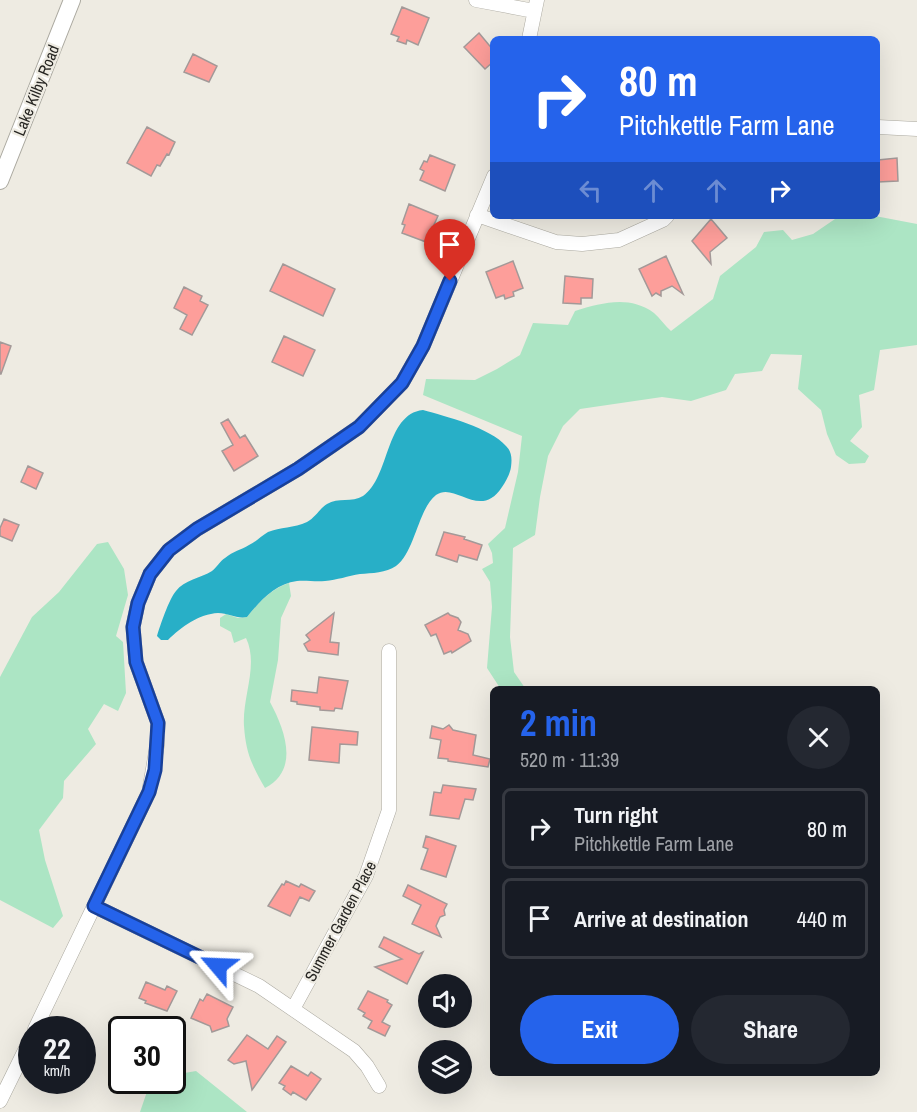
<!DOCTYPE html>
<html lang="en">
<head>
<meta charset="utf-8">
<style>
	body { margin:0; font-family:"Archivo Narrow",sans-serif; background:#242831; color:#f1f3f6; height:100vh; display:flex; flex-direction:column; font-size:22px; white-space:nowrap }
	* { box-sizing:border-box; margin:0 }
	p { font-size:20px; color:#9ea1a6 }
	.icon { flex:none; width:33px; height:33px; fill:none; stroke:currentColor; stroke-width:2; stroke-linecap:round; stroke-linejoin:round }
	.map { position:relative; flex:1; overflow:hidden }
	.details { position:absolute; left:490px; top:686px; width:390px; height:390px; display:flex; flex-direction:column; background:#171b24; border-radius:9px; box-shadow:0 6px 24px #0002 }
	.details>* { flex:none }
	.top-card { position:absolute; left:490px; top:36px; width:390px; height:183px; border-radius:9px; box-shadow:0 6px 24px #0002; background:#2563eb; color:#fff; overflow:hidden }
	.controls { position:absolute; left:418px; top:974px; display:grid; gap:12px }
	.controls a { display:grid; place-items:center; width:54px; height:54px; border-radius:50%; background:#171b24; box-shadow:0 6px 24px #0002; font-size:30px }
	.speed { position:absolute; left:18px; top:1016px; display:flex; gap:12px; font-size:30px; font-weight:700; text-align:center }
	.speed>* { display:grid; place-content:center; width:78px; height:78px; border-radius:50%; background:#171b24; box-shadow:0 6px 24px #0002; line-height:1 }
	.speed small { font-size:15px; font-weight:400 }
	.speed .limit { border:3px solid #111; border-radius:9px; background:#fff; color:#111 }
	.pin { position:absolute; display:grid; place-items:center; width:51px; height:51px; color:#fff; margin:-62px -26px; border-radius:50% 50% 50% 0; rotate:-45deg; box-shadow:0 0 6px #0007 }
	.pin .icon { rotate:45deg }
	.me { position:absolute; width:66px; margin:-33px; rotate:296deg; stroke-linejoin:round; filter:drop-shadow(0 0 4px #0008) }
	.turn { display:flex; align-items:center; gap:21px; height:126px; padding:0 30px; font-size:27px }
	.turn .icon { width:78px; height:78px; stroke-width:2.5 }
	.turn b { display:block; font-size:42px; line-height:51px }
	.lanes { display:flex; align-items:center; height:57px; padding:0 30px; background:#0003; justify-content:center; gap:30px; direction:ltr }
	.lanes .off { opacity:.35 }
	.round { display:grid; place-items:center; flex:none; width:63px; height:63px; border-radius:32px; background:#242831 }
	.headline { display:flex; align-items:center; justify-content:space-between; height:102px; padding:0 30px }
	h1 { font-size:36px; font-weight:800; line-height:45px; color:#2563eb }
	.action { display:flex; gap:12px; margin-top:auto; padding:12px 30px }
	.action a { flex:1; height:69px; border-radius:36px; background:#2563eb; color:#fff; font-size:24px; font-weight:800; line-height:69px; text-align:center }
	.action a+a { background:#242831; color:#f1f3f6 }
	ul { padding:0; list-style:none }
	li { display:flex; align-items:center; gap:18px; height:81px; margin:0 12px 9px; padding:0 18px; border:3px solid #363941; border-radius:9px }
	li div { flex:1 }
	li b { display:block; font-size:22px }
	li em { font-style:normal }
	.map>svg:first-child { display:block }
	.green { fill:#ace5c4 }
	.water { fill:#28afc7 }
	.building { fill:#fd9e9a; stroke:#a39998; stroke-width:1.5 }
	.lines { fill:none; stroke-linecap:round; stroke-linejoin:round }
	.minor-casing { stroke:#aba9a0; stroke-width:15 }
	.tertiary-casing { stroke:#aba9a0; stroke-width:18 }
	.minor { stroke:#fff; stroke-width:14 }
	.tertiary { stroke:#fff; stroke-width:16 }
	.route-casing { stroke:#184099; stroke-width:15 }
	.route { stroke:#2563eb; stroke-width:10 }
	.labels { text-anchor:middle; stroke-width:4.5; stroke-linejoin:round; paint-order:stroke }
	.street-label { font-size:16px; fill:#272623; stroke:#eeebe2 }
</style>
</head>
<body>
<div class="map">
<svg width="917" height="1112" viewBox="0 0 917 1112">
	<rect width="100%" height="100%" fill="#eeebe2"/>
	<path class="green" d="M850,216H875L917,224V345L880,350L874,390L859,395L862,427L850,441L869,456L865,463L849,464L836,455L827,434L821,410L798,389L802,355L771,354L762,371L735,374L726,390L691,401L662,397L580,409L563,426L548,456L540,497L535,535L513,548L510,637L514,672L525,688H500L487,668L492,607L490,582L482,569L493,563L492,553L488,544L505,528L518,472L522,436L423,395L426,379L475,380L497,369L520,355L533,323L568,325L575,311C602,303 629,295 654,313C660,318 665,326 671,331L713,299L720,276L756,247L764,232L783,230L792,240L813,234L835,219Z
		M108,542L124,569L128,595L116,636L123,642L126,693L118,711L104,704L88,729L96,744L64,781L63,798L39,830L45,860L63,916L53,928L0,900V677L32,617L59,592L97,544Z
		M289,583L291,596L281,618L278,660L270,702C285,730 300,770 265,788C252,765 246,754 244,726C242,697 259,665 246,638L234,643L231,632L220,626V618L226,614L238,618L247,617C258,603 271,589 289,583Z
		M196,1071L247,1112H140L151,1080H172L173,1075Z"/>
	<path class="water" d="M423,410C445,416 491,428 506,446C512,452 512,459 511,467C510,474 506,481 502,487C480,521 455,481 436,495C418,509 415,552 396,566C386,573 372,573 360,574C348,576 337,580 325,581C315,582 306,580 297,581C275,584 260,601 247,617C236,619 229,613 218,613C199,614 181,627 168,640H161L157,636C160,626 169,599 176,591C184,580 201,578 212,571C217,567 220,561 225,558C233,551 241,550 249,545C256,542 261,536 268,532C280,527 294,528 307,522C316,517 320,508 327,504C338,497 352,503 363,496C390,478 385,414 423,410Z"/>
	<path class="building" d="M402,7L429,18L418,45L407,40L406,44L397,41L399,37L391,34Z
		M479,33L494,51V61L485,69L464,47Z
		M193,54L217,66L209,82L184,72Z
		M147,127L175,142L169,155L167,154L160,166L157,165L151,176L127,163Z
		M430,155L455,165L445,191L420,180L424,171L420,169L424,161L427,162Z
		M897,158L898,181L878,182V160Z
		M409,204L438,216L426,242L402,233L405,225L402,224Z
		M711,219L727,238L710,252L711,264L692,241Z
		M666,256L683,294L672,286L661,291V296L656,293L652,296L639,269Z
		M513,261L523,288L513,292L514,296L505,299L504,295L496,298L486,272Z
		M283,264L335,289L323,316L270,291Z
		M565,276L593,279L592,298H581V304L563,303Z
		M184,287L202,296L200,301L208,305L192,335L180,329L187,315L174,308Z
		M284,336L315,350L303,376L272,362Z
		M0,342L11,346L1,374H0Z
		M228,419L240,438L245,435L258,456L234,471L222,451L233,445L221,423Z
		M28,466L43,473L36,489L21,482Z
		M4,519L19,525L12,541L0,536V528Z
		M444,532L465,537L464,539L482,545L477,560L459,555L457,562L436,555Z
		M334,613L330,642L339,643L338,655L308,651L304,644L310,640L306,635Z
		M448,613L450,615L458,618L461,622L458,630L468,634L471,641L452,653L451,651L444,654L436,634L431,636L425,625Z
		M319,677L348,681L342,709L335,708L334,711L320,710V707L297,704V702L291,701L292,690L317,693Z
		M449,725L453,730L476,735L473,755L490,759L488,767L448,761V759L438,758L441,740L430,738L432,726L443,729Z
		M312,727L358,732L357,745L340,744L339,763L309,760Z
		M443,785L476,789L473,800L465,799L459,819L430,815L434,792L441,793Z
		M426,836L456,846L446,877L421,869L428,849L423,847Z
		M286,881L299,887L301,884L315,891L309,901L300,897L290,916L268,906L282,884L284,885Z
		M408,885L447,904L444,910L445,915L440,917L436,926L441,937L412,924L421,905L403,896Z
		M384,937L419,954L423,952L407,984L375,967L402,959L379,947Z
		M146,982L165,990L167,986L177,991L167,1011L145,1003L146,1001L139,998Z
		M368,991L388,1000L387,1002L392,1005L382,1022L390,1026L385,1036L368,1028L372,1021L363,1016L365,1013L358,1009Z
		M207,994L233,1007L227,1019L229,1026L212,1032L210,1026L191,1018L200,999L203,1001Z
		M247,1035L268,1049L277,1036L286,1042L252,1090L246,1061L234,1064L228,1060Z
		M291,1066L308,1076L311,1072L321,1079L306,1100L293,1092L291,1095L283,1089L285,1086L279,1083Z"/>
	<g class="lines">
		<g class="minor-casing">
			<path id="minor" d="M476,0L534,11
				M529,39L537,0
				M878,127L917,129
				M477,215L556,242L582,244L619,240L663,220L667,216
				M94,906L259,986L354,1051L367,1066L379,1086
				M293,1009L366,876L389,810V651
				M35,1029L149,792L157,746L158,723L136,662L133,627L138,603L150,574L169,550L197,529L298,469L359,427L402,383L423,346L494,176
				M0,1101L32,1036"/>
		</g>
		<g class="tertiary-casing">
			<path id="tertiary" d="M0,181L72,0"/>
		</g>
		<use href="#minor" class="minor"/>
		<use href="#tertiary" class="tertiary"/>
	</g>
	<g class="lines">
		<g class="route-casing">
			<path id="route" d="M218,966L94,906L149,792L155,770L158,723L136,662L133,627L138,603L150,574L169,550L197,529L298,469L359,427L402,383L423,346L450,281"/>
		</g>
		<use href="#route" class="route"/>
	</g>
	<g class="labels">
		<g class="street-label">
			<text transform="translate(36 90) rotate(-68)" y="6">Lake Kilby Road</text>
			<text transform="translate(340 921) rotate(-62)" y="6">Summer Garden Place</text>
		</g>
	</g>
</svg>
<div class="controls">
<a><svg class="icon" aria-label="sound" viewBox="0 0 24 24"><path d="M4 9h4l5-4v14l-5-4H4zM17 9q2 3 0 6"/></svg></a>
<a><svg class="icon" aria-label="layers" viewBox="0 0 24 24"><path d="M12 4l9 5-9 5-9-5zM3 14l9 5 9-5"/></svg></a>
</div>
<div class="speed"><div>22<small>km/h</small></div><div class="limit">30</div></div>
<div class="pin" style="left:450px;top:281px;background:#d93025"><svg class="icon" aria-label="arrive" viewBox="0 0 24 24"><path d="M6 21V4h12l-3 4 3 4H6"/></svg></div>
<svg class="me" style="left:218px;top:966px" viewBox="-20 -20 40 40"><path d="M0-17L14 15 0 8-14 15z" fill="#2563eb" stroke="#fff" stroke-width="4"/></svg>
<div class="top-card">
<div class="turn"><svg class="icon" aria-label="right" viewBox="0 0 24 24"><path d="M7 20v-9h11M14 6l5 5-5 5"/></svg><div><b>80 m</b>Pitchkettle Farm Lane</div></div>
<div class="lanes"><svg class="icon off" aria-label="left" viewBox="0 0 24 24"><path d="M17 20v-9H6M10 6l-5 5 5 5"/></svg><svg class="icon off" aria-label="ahead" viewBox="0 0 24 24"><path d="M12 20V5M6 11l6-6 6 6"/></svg><svg class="icon off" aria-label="ahead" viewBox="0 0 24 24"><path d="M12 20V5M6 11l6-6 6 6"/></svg><svg class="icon" aria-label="right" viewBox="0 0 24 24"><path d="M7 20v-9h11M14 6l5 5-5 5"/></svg></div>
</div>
<section class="details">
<div class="headline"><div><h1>2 min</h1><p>520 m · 11:39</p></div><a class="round"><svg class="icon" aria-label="close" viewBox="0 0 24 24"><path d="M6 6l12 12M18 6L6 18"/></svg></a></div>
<ul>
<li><svg class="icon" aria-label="right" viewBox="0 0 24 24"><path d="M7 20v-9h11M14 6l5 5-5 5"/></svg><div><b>Turn right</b><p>Pitchkettle Farm Lane</p></div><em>80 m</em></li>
<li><svg class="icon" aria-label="arrive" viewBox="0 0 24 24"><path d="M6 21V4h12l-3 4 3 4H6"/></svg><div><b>Arrive at destination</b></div><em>440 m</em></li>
</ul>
<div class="action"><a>Exit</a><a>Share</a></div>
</section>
</div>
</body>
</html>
